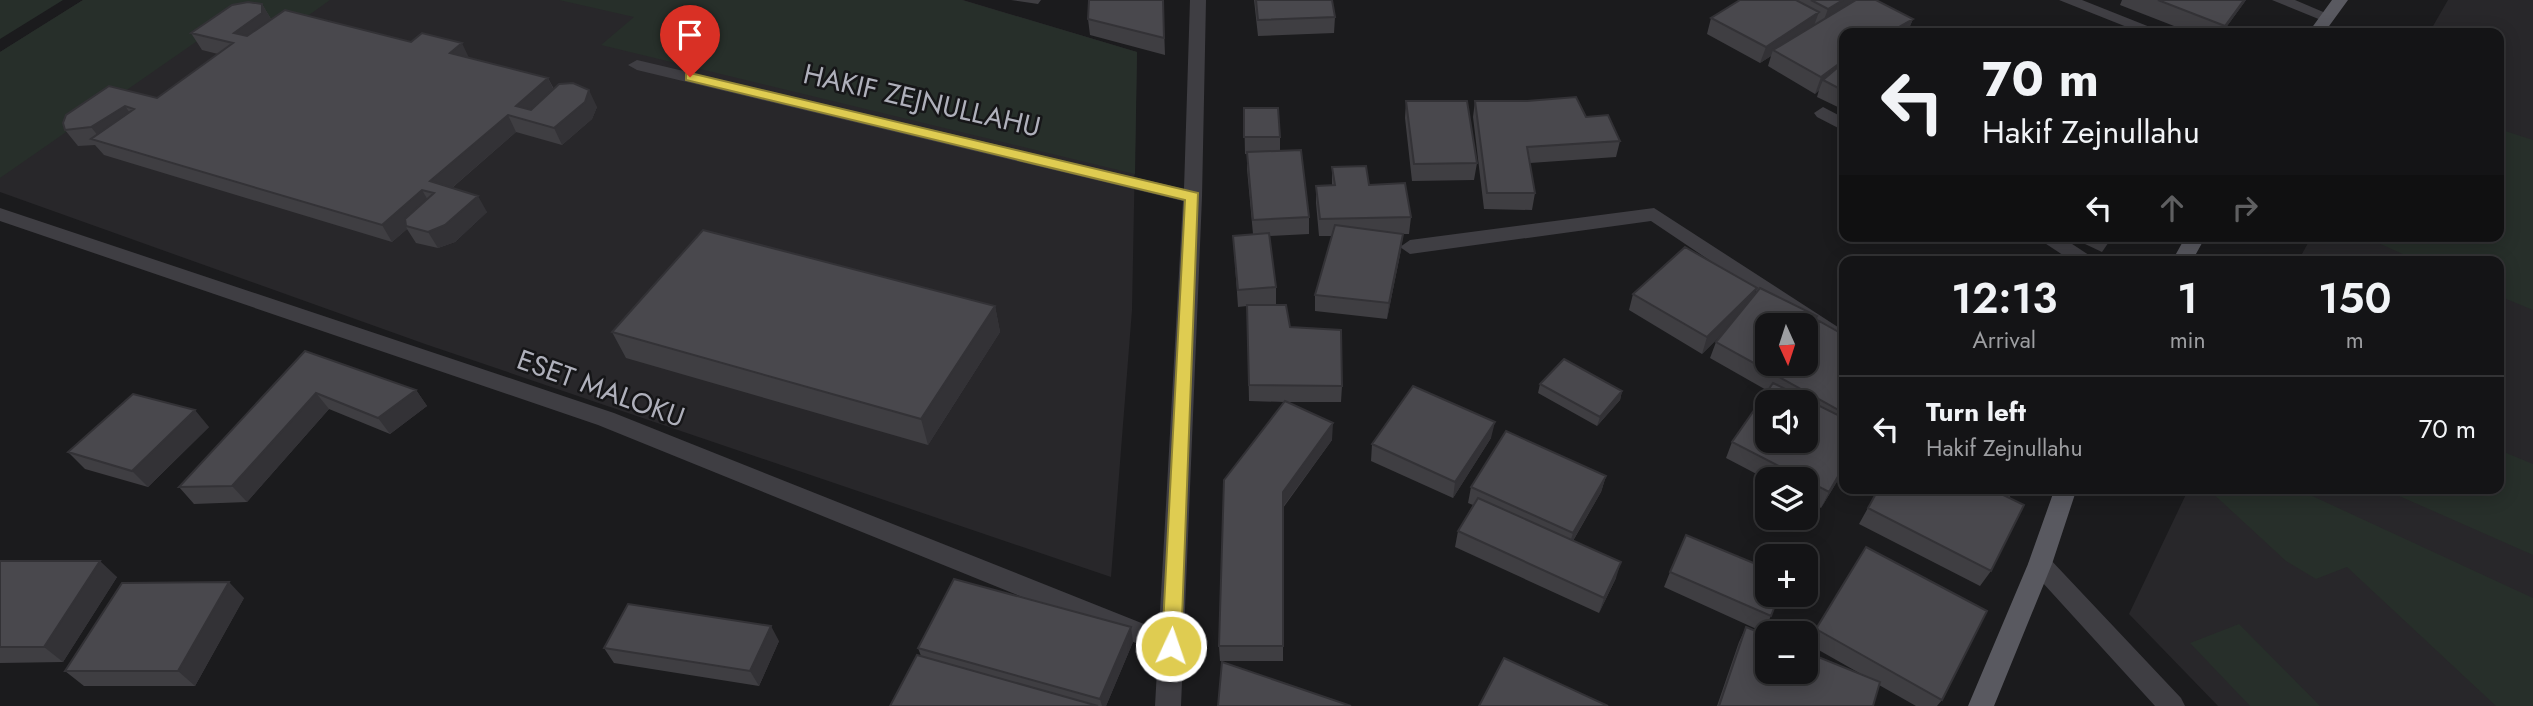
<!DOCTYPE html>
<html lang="en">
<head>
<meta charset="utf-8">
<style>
	body { margin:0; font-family:Jost,sans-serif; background:#1d1d1f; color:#f1f3f6; height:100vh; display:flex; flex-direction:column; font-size:26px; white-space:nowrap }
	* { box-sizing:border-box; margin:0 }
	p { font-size:23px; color:#9d9ea1 }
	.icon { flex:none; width:38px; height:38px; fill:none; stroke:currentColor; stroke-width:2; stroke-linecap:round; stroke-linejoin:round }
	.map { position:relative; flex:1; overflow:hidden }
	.details { position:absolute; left:1839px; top:256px; width:665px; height:238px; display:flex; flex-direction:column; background:#141416; border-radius:14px; box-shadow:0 4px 18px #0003,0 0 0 2px #333335 }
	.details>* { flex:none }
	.top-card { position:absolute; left:1839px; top:28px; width:665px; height:214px; border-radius:14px; box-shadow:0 4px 18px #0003,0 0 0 2px #333335; background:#141416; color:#f1f3f6; overflow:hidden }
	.needle { width:46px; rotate:177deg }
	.buttons { position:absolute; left:1755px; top:313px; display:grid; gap:14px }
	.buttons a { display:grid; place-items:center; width:63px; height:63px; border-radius:14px; background:#141416; box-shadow:0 4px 18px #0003,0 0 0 2px #333335; font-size:35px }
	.pin { position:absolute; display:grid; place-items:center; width:60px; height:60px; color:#fff; margin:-72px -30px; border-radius:50% 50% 50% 0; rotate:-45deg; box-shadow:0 0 7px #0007 }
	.pin .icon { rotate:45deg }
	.me { position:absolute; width:77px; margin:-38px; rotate:3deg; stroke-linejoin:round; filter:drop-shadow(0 0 5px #0008) }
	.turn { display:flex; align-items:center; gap:24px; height:147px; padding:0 28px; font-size:32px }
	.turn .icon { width:91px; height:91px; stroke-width:2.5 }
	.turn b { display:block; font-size:49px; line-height:60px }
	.lanes { display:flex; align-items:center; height:66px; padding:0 28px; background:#0003; justify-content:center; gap:35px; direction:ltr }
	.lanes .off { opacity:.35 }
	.eta { display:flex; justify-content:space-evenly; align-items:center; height:119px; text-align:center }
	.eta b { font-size:42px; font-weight:600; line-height:49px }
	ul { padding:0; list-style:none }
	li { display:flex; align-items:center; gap:21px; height:105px; padding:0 28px; border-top:2px solid #333335 }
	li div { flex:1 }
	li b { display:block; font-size:26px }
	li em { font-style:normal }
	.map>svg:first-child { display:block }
	.built { fill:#28272a }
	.green { fill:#272f2a }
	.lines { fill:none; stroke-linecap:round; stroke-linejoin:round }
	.minor { fill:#3f3e43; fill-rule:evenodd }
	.major { fill:#595960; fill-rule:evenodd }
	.wall { fill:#3f3e42 }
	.shaded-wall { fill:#333236 }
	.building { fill:#49484d; stroke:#333236; stroke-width:2; fill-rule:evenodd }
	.route { fill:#dfcc51; stroke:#918535; stroke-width:2 }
	.labels { text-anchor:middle; stroke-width:5; stroke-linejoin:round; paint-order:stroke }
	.street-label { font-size:28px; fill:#afb0bb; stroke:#161618 }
</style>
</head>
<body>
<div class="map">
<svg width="2533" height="706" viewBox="0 0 2533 706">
	<rect width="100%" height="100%" fill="#1b1b1d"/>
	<path class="built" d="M83,0H963L1137,52L1132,310L1111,577L425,344L0,192V52Z
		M2448,0H2533V706H2218L2129,614L2189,488H2499V261H2298L2312,236H2499V33H2429Z"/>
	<path class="green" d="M0,0H63L0,39Z
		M83,0H330L295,25L239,12L0,178V52Z
		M559,0H962L1137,52L1135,174L601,45L634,17Z
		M2499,129L2533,140V310L2499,296V261H2418L2363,236H2499Z
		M2499,450L2533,464V555L2381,488H2499Z
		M2295,488L2533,598V706H2496L2347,567L2316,579L2286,561L2208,489Z
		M2239,624L2320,706H2250L2190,643Z"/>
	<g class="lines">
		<path class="minor" d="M1190,0H1206L1202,197L1181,706H1155L1158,652L598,425L0,221V208L614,413L1159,630L1183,201L637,70L628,65L637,60L1184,189Z
			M2059,0H2082L2165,33H2142Z
			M2272,0H2295L2335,17L2333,20H2321Z
			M1823,107L1844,118V131L1817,117L1814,113Z
			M1654,208L1844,331V349L1837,346L1651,221L1410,254L1400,247L1410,240Z
			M2034,236H2060L2098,261H2072Z
			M2040,554L2048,557L2181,698L2185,706H2155L2032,571L2028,564L2032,557Z"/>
		<path class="major" d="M2332,0H2348L2324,33H2308Z
			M2186,236H2206L2192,261H2172Z
			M2055,488H2077L2052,564L1994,706H1968L2028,564Z"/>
	</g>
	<path class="wall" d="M1011,0H1041L1038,4Z
		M1163,0L1165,55L1090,35L1088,19Z
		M1254,0H1332L1335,17L1334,33L1258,36Z
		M1740,0H1876L1913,19L1907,33H1844V110L1817,97L1819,90L1815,94L1768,66L1771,56L1760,63L1707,34L1711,18Z
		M2122,0H2246L2222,33H2192L2120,5Z
		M262,4L271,19L469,58L548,78L554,89L597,107L592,119L562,145L516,132L452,188L487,212L455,242L438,248L416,243L407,229L392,242L104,155L95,145L78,146L65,130L63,123L157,98L218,54L202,50L191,33Z
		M1406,101L1477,163L1474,180L1412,181L1405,118Z
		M1475,101L1586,117L1620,141L1616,157L1530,163L1535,193L1532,210L1484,209L1473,117Z
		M1244,108L1280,137V151L1309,217V234L1269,236L1276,287V304L1263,305L1290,327L1342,386L1341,402H1286L1332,440L1283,508V661H1220L1219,646L1285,402L1249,401L1247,306L1238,307L1233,236L1253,234L1247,169V154H1245Z
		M1332,167L1369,185L1411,217L1409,234H1403L1401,250L1387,319L1315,311V295L1332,236H1319L1316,203V186L1332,185Z
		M2068,236H2113L2102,252Z
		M1633,294L1755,295L1812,329L1844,335V470L1821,508L1806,500V480H1768L1726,458L1732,442L1768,391L1710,358L1716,342L1724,332L1702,354L1629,310Z
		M995,306L1000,332L928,445L626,358L612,332Z
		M305,351L416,390L427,406L390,434L329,409L247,502L194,504L179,487Z
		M1540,384L1622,391L1620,400L1597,426L1538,393Z
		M209,427L148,487L85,469L68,452Z
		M1491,438L1453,498L1371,461L1372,444Z
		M1606,476L1601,492L1573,541L1616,578L1599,613L1455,547L1458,531L1473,505L1468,503L1471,487Z
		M1879,488H2015L2009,498L1991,571L1980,586L1859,524Z
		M0,561L117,577L63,662L0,663Z
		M1670,572L1771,616L1763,632L1664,587Z
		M244,598L195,686H84L65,671Z
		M1131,627L1133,642L1106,706H890L921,656L918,648Z
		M1746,627L1861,674L1808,644L1816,629L1942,700L1937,706H1916L1879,685L1873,706H1717L1739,642Z
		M779,641L759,686L614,663L604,648Z"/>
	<path class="shaded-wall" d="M1843,0H1855L1822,25L1828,9Z
		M2244,0H2246L2222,33H2221Z
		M262,4L272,21L245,49L234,33Z
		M1819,12L1813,28L1773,50L1771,56L1760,63L1766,47Z
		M1913,19L1907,33H1888Z
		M462,43L470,60L450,53Z
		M1844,60V73L1823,80L1819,90L1815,94L1821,77Z
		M548,78L556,95L527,121L516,106Z
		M589,90L597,107L592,119L562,145L554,128Z
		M125,106L137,123L103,142L91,127Z
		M508,115L516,132L440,198L430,181Z
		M422,190L432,207L406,226L407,229L392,242L382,225Z
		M478,196L487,212L455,242L438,248L428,232Z
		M1403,234L1401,250L1387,319L1389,303Z
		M1757,288L1751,305L1702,354L1707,337Z
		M995,306L1000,332L928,445L921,419Z
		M1817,316L1810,333L1806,338V330Z
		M416,390L427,406L390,434L378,418Z
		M1622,391L1620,400L1597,426L1600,417Z
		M316,393L329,409L247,502L232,486Z
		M195,410L209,427L148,487L132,471Z
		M1495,422L1491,438L1453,498L1455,482Z
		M1333,423L1332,440L1282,508L1283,492Z
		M1844,466V470L1821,508L1829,492Z
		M1606,476L1601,492L1568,549L1573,533Z
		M100,561L117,577L63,662L44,647Z
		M1621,562L1616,578L1599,613L1604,598Z
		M229,582L244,598L195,686L178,671Z
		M771,626L779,641L759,686L750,671Z
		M1131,627L1133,642L1106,706H1102L1100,699Z"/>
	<path class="building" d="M1089,0H1163L1164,38L1088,19Z
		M1256,0H1332L1335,17L1258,20Z
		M1740,0H1796L1819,12L1766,47L1711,18Z
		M1811,0H1843L1828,9Z
		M1856,0H1876L1913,19L1888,33H1844V60L1821,77L1773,50Z
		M2158,0H2244L2225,26Z
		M248,2L262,4V13L234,33L247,36L285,10L411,42L422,33L462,43L450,53L548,78L516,106L531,110L559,84L573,83L589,90L585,102L554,128L508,115L430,181L478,196L445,225L428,232L406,226L405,219L434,193L422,190L382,225L91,139L134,109L125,106L91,127L65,130L63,123L66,115L109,86L157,98L233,43L191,33L232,5Z
		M1972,27L1986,33H1966Z
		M1844,62V91L1823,80Z
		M1576,97L1586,117L1608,115L1620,141L1527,147L1535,193H1487L1475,101H1527Z
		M1406,101H1467L1477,163L1414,164Z
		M1244,108H1278L1280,137H1244Z
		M1301,150L1309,217L1253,220L1247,152Z
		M1366,166L1369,185L1405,183L1411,217L1320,219L1316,186L1335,185L1332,167Z
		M1335,225L1403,234L1389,303L1315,295Z
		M703,230L995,306L921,419L612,332Z
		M1269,233L1276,287L1238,290L1233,236Z
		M1685,247L1757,288L1707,337L1633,294Z
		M1760,288L1817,316L1806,330V326H1768V364H1806V335L1819,321L1844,335V413L1716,342Z
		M1247,305H1286L1290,327L1341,330L1342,386L1249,385Z
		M305,351L416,390L378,418L316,393L232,486L179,487Z
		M1564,359L1622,391L1600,417L1540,384Z
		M1773,383L1844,418V466L1829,492L1732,442ZM1768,402H1806V441H1768Z
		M1413,386L1495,422L1455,482L1372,444Z
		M133,394L195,410L132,471L68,452Z
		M1285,401L1333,423L1283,492V646H1219L1224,480Z
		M1506,431L1606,476L1573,533L1471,487Z
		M1879,488H1989L2024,505L1991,571L1868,508Z
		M2002,488H2015L2012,493Z
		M1478,498L1621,562L1604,598L1458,531Z
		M1686,535L1768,569V595H1779L1771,616L1670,572Z
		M1866,547L1987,611L1942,700L1816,629Z
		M0,561H100L44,647H0Z
		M954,579L1131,627L1100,699L918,648Z
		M229,582L178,671H65L122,583Z
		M628,604L771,626L750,671L604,648Z
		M1746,627L1768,636V672H1806V652L1880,682L1873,706H1719Z
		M917,655L1098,706H890Z
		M1504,658L1608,706H1479Z
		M1222,662L1351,706H1218Z"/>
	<path class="route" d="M690,73L1198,193L1181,646L1178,652L1171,654L1165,652L1162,646L1185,200L686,80V74Z"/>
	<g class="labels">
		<g class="street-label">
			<text transform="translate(922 100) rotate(13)" y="10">HAKIF ZEJNULLAHU</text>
			<text transform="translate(601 388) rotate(20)" y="10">ESET MALOKU</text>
		</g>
	</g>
</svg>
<div class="buttons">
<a><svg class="needle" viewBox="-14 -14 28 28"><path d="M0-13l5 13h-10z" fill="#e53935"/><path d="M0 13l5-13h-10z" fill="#9d9ea1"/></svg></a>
<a><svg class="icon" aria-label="sound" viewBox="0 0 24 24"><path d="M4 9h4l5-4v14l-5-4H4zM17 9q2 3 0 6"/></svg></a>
<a><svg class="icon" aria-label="layers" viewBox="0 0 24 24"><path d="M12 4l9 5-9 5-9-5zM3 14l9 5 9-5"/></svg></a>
<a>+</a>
<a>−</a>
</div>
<div class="pin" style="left:690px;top:77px;background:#d93025"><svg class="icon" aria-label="arrive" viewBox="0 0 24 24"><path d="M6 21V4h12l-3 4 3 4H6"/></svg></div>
<svg class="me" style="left:1171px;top:646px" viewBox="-20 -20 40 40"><circle r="17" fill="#dfcc51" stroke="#fff" stroke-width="3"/><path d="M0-11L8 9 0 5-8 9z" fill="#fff"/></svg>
<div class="top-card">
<div class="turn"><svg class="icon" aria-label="left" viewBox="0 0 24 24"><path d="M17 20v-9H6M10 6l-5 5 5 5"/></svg><div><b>70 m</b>Hakif Zejnullahu</div></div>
<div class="lanes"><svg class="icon" aria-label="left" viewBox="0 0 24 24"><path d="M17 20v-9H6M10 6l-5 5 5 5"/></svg><svg class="icon off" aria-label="ahead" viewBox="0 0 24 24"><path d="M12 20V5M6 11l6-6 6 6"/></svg><svg class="icon off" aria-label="right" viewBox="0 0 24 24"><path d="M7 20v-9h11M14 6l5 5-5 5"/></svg></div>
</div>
<section class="details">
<div class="eta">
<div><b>12:13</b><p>Arrival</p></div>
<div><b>1</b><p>min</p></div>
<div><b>150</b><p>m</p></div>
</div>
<ul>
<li><svg class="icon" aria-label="left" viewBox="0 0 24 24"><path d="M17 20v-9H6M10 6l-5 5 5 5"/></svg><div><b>Turn left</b><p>Hakif Zejnullahu</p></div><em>70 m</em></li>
</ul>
</section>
</div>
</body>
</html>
